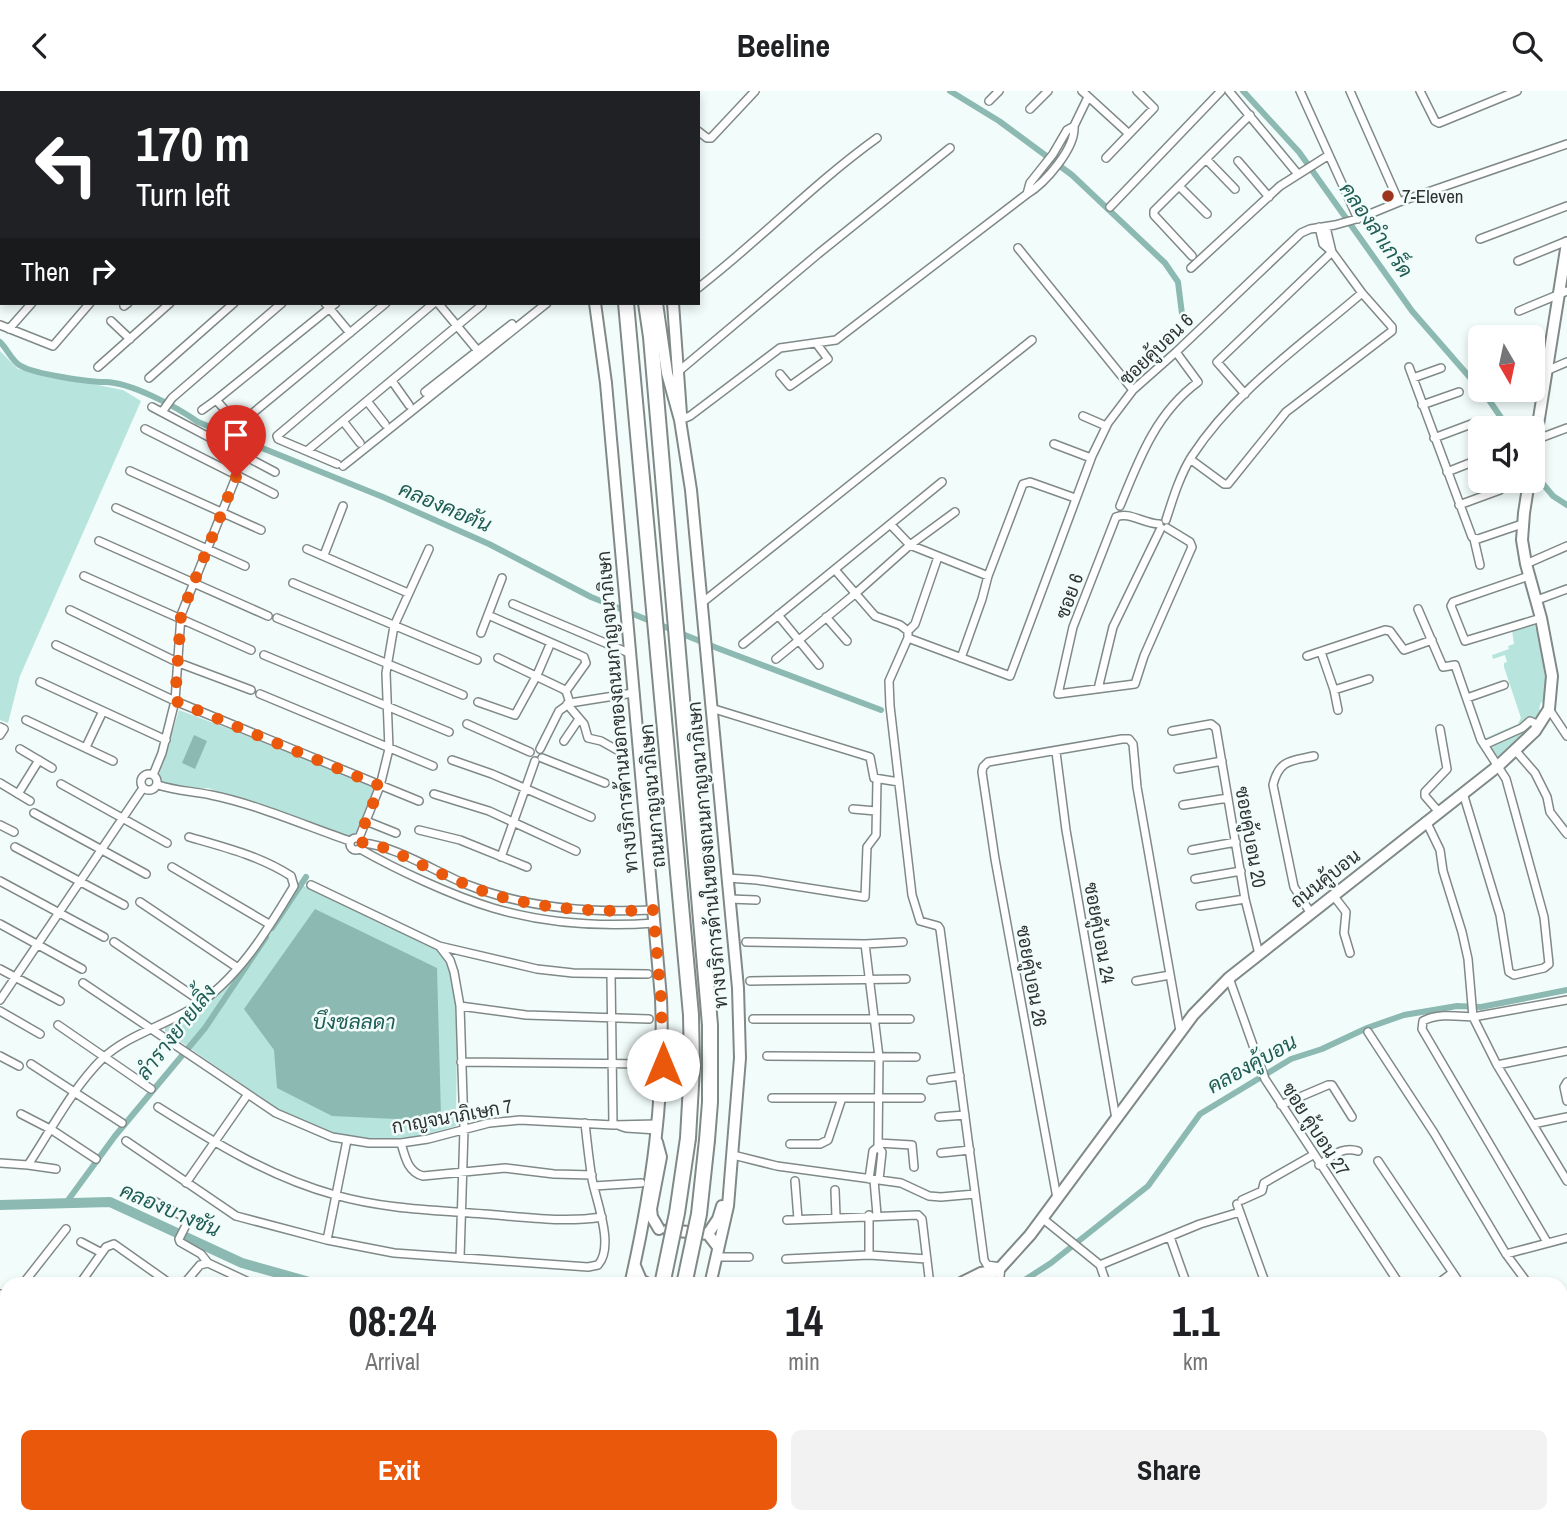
<!DOCTYPE html>
<html lang="en">
<head>
<meta charset="utf-8">
<style>
	body { margin:0; font-family:"Archivo Narrow",Sarabun,sans-serif; background:#f2f2f2; color:#202124; height:100vh; display:flex; flex-direction:column; font-size:26px; white-space:nowrap }
	* { box-sizing:border-box; margin:0 }
	p { font-size:23px; color:#757577 }
	.icon { flex:none; width:38px; height:38px; fill:none; stroke:currentColor; stroke-width:2; stroke-linecap:round; stroke-linejoin:round }
	.map { position:relative; flex:1; overflow:hidden }
	.sheet { position:absolute; left:0px; top:1186px; width:1568px; height:247px; display:flex; flex-direction:column; background:#fff; border-radius:21px 21px 0 0; box-shadow:0 4px 10px #0003 }
	.sheet>* { flex:none }
	.banner { position:absolute; left:0px; top:0px; width:700px; height:214px; box-shadow:0 4px 10px #0003; background:#202124; color:#fff; overflow:hidden }
	.needle { width:46px; rotate:171deg }
	.controls { position:absolute; left:1468px; top:234px; display:grid; gap:14px }
	.controls a { display:grid; place-items:center; width:77px; height:77px; border-radius:10px; background:#fff; box-shadow:0 4px 10px #0003; font-size:35px }
	.pin { position:absolute; display:grid; place-items:center; width:60px; height:60px; color:#fff; margin:-72px -30px; border-radius:50% 50% 50% 0; rotate:-45deg; box-shadow:0 0 7px #0007 }
	.pin .icon { rotate:45deg }
	.me { position:absolute; width:77px; margin:-38px; rotate:0deg; stroke-linejoin:round; filter:drop-shadow(0 0 5px #0008) }
	.turn { display:flex; align-items:center; gap:24px; height:147px; padding:0 21px; font-size:32px }
	.turn .icon { width:91px; height:91px; stroke-width:2.5 }
	.turn b { display:block; font-size:49px; line-height:60px }
	.then { display:flex; align-items:center; height:66px; padding:0 21px; background:#0003; gap:14px; font-size:26px }
	.eta { display:flex; justify-content:space-evenly; align-items:center; height:119px; text-align:center }
	.eta b { font-size:42px; font-weight:700; line-height:49px }
	.button { display:flex; gap:14px; margin-top:auto; padding:14px 21px }
	.button a { flex:1; height:80px; border-radius:10px; background:#ea580c; color:#fff; font-size:28px; font-weight:700; line-height:80px; text-align:center }
	.button a+a { background:#f2f2f2; color:#202124 }
	header { display:flex; justify-content:space-between; align-items:center; height:91px; padding:0 21px; background:#fff; font-size:32px; font-weight:700 }
	.map>svg:first-child { display:block }
	.built { fill:#e0f4f0 }
	.green { fill:#b7e5dd }
	.water { fill:#8cb9b1 }
	.lines { fill:none; stroke-linecap:round; stroke-linejoin:round }
	.canal { stroke:#8cb9b1; stroke-width:6 }
	.river { stroke:#8cb9b1; stroke-width:10 }
	.minor-casing { stroke:#808988; stroke-width:10 }
	.secondary-casing { stroke:#808988; stroke-width:14 }
	.motorway-casing { stroke:#808988; stroke-width:18 }
	.minor { stroke:#fff; stroke-width:7 }
	.secondary { stroke:#fff; stroke-width:10 }
	.motorway { stroke:#fff; stroke-width:14 }
	.motorway-bridge-casing { stroke:#808988; stroke-width:18; stroke-linecap:butt }
	.motorway-bridge { stroke:#fff; stroke-width:14 }
	.route { stroke:#ea580c; stroke-width:12; stroke-dasharray:0 21.6 }
	.poi-dot { fill:#9d341f; stroke:#f2fdfb; stroke-width:2.5 }
	.labels { text-anchor:middle; stroke-width:5; stroke-linejoin:round; paint-order:stroke }
	.poi-label { font-size:19px; fill:#2e3231; stroke:#f2fdfb; text-anchor:start }
	.street-label { font-size:19px; fill:#2e3231; stroke:#f2fdfb }
	.water-label { font-size:21px; font-style:italic; fill:#1f5c54; stroke:#f2fdfb }
</style>
</head>
<body>
<header><svg class="icon" aria-label="back" viewBox="0 0 24 24"><path d="M15 5l-7 7 7 7"/></svg>Beeline<svg class="icon" aria-label="search" viewBox="0 0 24 24"><circle cx="10" cy="10" r="6"/><path d="M15 15l6 6"/></svg></header>
<div class="map">
<svg width="1567" height="1432" viewBox="0 0 1567 1432">
	<rect width="100%" height="100%" fill="#f2fdfb"/>
	<path class="built" d="M695,1426H781L785,1432H700Z"/>
	<path class="green" d="M0,260L18,278L123,299L141,310L20,585L8,632L0,629Z
		M1533,531C1544,555 1547,586 1548,613L1541,611L1539,618L1543,622L1540,629L1498,673L1481,649L1518,633L1521,627L1504,576V572L1507,571L1505,564L1493,568L1492,564L1509,558L1508,555L1514,553L1512,539Z
		M179,619L380,695L357,743L349,747L208,697L185,698L162,695L158,687Z
		M298,792L442,859L454,891L457,949L456,1035L416,1046L376,1048L329,1043L298,1032L165,940V936L230,892L258,859Z"/>
	<path class="water" d="M194,644L207,650L195,678L182,672Z
		M315,818L437,877L441,1025L396,1028L332,1025L277,997L274,959L244,918Z"/>
	<g class="lines">
		<path class="canal" d="M950,0L999,30L1072,84L1165,172L1178,191L1182,223
			M1243,0L1299,61L1412,220L1480,298
			M0,251C7,257 12,271 21,275C35,283 88,291 105,291C130,291 177,316 198,331L383,406L489,453L591,506L717,557L881,619
			M1482,299L1509,338
			M1533,381L1553,405L1567,414
			M272,837L306,786
			M66,1112L115,1045L205,937L266,846
			M1017,1194L1051,1172L1148,1095L1200,1023L1291,968L1322,958L1367,937L1404,924L1457,915L1481,916L1567,899
			M1561,1345L1567,1338
			M809,1432L817,1426
			M1484,1432L1490,1426"/>
		<path class="river" d="M0,1114L110,1111L242,1172L320,1194"/>
		<g class="minor-casing">
			<path id="minor" d="M188,0L189,2
				M440,0L442,2
				M1082,0L1128,42
				M1229,0L1297,82
				M1300,0L1358,128
				M1350,0L1399,111
				M1420,0L1435,30L1439,32L1517,0
				M59,2L61,0
				M128,2L130,0
				M201,2L202,0
				M260,2L262,0
				M335,2L337,0
				M401,2L403,0
				M989,10L999,0
				M1030,18L1048,0
				M1074,35C1076,57 1045,92 1027,103L1030,92L1053,63L1067,39Z
				M1074,35L1088,6
				M698,40L707,47H711L755,0
				M0,52L2,50
				M1106,67L1154,17L1137,0
				M1206,68L1235,98
				M1238,70L1269,106
				M1179,95L1207,123
				M1110,116L1221,0
				M1326,136L1332,161
				M0,138L2,136
				M1480,148L1567,115
				M1018,157L1133,299
				M1192,165L1154,124V120L1250,24
				M1518,170L1567,150
				M1191,177L1280,95L1329,64
				M0,193L2,191
				M698,197C760,149 813,93 877,47
				M325,212L350,242
				M336,212L216,309L235,330L242,331L386,212
				M438,212L478,260
				M124,215L128,212
				M1519,220L1567,200
				M111,230L130,248
				M0,234L53,255L90,212
				M9,238L32,212
				M98,276L170,212
				M1409,276L1472,446L1478,448L1522,433
				M679,280L818,163L950,57
				M1546,280L1567,271
				M780,283L790,295L828,268L816,252
				M149,287L234,212
				M1413,287L1441,277
				M392,290L409,314
				M425,301L512,233
				M1245,303L1217,271L1332,161
				M367,310L385,333
				M1422,314L1459,301
				M152,316L275,381
				M202,319L216,309
				M162,321L172,307L282,212
				M1083,325L1106,335
				M680,329L690,325L780,257L836,249L1027,103
				M343,330L360,352
				M145,338L274,403
				M1434,347L1474,332
				M1535,349L1567,337
				M1054,353L1091,367
				M308,359L482,214
				M1190,368L1224,393H1228L1286,321L1392,240V236L1362,202L1332,161L1323,153L1319,136
				M337,373L278,348L277,345L434,212
				M343,375L547,212
				M130,380L261,439
				M1447,381L1480,368
				M1459,414L1500,399
				M1120,415C1139,368 1156,322 1198,291L1176,261
				M116,417L245,475
				M1166,429C1173,407 1180,384 1192,365C1235,299 1304,252 1362,202
				M1159,433C1144,433 1129,420 1116,426L1073,536L1058,603L1135,593L1144,565L1192,456L1190,451L1167,437
				M891,434L910,454L988,485
				M1474,448L1480,474
				M99,450L268,525
				M307,458L408,502
				M324,464L343,415
				M938,466L915,533L908,540V547L889,590L890,615L912,804L920,830L938,835L940,838L984,1169L987,1174L1001,1176L999,1194
				M1526,473L1567,455
				M836,480L875,525L900,534L908,540
				M84,485L251,559
				M1529,485L1453,511L1451,515L1465,550L1541,527
				M293,492L477,569
				M1537,509L1567,498
				M703,511L1032,249
				M513,513L629,562
				M1418,518L1443,576L1455,574L1481,649L1506,688L1544,826L1549,873L1544,877L1514,884L1509,881L1500,824L1463,702
				M70,519L179,572L251,599
				M488,524L584,566L586,572L566,600
				M778,524L819,574
				M826,526L847,550
				M277,527L463,604
				M481,542L502,487
				M908,547L1010,585L1092,365L1108,332L1133,299L1176,261L1301,142L1310,138L1335,134L1360,127L1399,111L1567,53
				M743,553L942,391
				M56,554L175,610L419,710
				M1321,561L1334,599L1338,619
				M264,564L449,641
				M1307,565L1385,539L1390,540L1404,559L1432,549
				M498,567L563,598L566,600L570,612
				M961,567L982,508L988,485L1023,393L1030,391L1075,407
				M776,568L856,502L910,454L955,421
				M40,591L166,649
				M1098,598L1113,536L1161,437
				M1334,599L1369,588
				M260,603L433,675
				M1467,607L1504,594
				M478,611L515,624L537,584L549,556
				M567,613L584,633L588,647L601,650L617,659
				M711,617L870,666L874,687L899,691
				M1549,618L1567,645
				M26,629L113,670
				M467,633L530,661
				M0,636L4,638L0,644
				M1172,640L1211,633L1216,637L1245,808L1259,863
				M564,650L579,628
				M1484,654L1522,637L1530,630L1539,634
				M86,656L103,620
				M20,658L52,677
				M540,658L559,620L570,612L633,602
				M1515,659L1535,682L1547,706L1550,721L1567,743
				M1056,661L1066,739L1116,1028
				M542,667L605,692
				M452,669L492,683L591,726
				M1178,678L1222,670
				M141 691a8 8 0 1 1 16 0a8 8 0 1 1-16 0Z
				M153,684L162,662L175,610L181,524L236,386
				M0,692L30,710
				M61,693L167,752
				M158,694C176,700 192,700 211,704C256,713 306,735 350,750
				M18,703L39,669
				M434,703L489,720L576,760
				M1183,714L1228,707
				M853,718L876,720
				M1438,720L1425,705V701L1447,678L1440,638
				M34,722L146,783
				M366,730L396,742
				M1426,730L1440,759L1443,780L1462,841L1468,868L1473,926C1456,925 1438,922 1423,930L1422,938L1547,1151
				M0,734L14,741
				M419,739L460,749L527,776
				M350 753a6 6 0 1 1 12 0a6 6 0 1 1-12 0Z
				M359,747L380,695L389,658L386,582L394,535L429,458
				M363,752C393,754 438,782 468,794C525,817 592,822 653,819
				M15,756L124,814
				M360,758C397,779 453,805 493,817C544,832 602,836 655,832
				M1192,759L1236,751
				M501,766L535,670
				M172,776L269,833
				M727,787L757,789L865,806L867,756L876,744L877,689
				M1195,788L1241,780
				M0,790L104,846
				M311,794L439,855L537,878L573,882L648,883
				M1333,804L1346,821L1344,842L1350,862
				M729,808L756,809
				M140,811L238,877
				M1200,815L1245,808
				M1310,821L1294,796L1273,694C1279,668 1292,670 1314,665
				M0,833L82,878
				M114,851L202,911
				M746,851L865,853L903,851
				M865,853L879,966L878,1056
				M440,856L450,869L454,881L460,915L464,1038L460,1167
				M0,878L60,910
				M611,883L613,1034
				M1229,887L1265,988L1400,1194
				M750,890L906,888
				M1136,890L1170,884
				M83,892L276,1022L332,1046L369,1052H401L428,1048L489,1032L520,1029L613,1034L658,1033
				M0,909L143,697
				M1567,909L1473,926L1497,974L1567,1090
				M460,915L526,924L649,928
				M0,920L40,943
				M753,928H910
				M58,934L151,998
				M1368,941L1434,1042L1506,1163L1529,1194
				M0,965L19,975
				M767,965L916,966
				M461,971L650,973
				M31,973L122,1032
				M1497,974L1567,960
				M931,989L960,985
				M1567,991L1564,996L1567,1010
				M772,1007H921
				M1281,1014L1328,994H1332L1352,1026
				M158,1016C215,1052 270,1086 335,1104C384,1118 434,1119 484,1123C523,1126 563,1132 602,1126
				M21,1023L52,1039L96,1068
				M939,1026L965,1024
				M1533,1033L1567,1026
				M620,1035L626,1037L657,1039
				M126,1050L236,1125L327,1149L394,1162L588,1176L598,1174C615,1155 596,1110 592,1088C589,1069 587,1051 585,1032
				M401,1052C405,1066 408,1081 423,1085L505,1077L554,1083L592,1084
				M878,1052L912,1054L914,1076
				M790,1053H820L828,1049L842,1007
				M941,1062L970,1059
				M733,1064L777,1075L901,1092L929,1105L941,1106L975,1103
				M1378,1070L1461,1194
				M0,1072L28,1074C51,1039 72,998 102,968C126,945 163,935 191,918C237,890 267,840 294,795L291,785C260,765 224,756 189,746
				M28,1074L56,1078
				M1319,1074C1333,1065 1342,1055 1358,1060
				M869,1088L873,1060L878,1056L882,1061L879,1089
				M874,1089L877,1124
				M795,1090L798,1128
				M186,1092L248,1003
				M594,1095L641,1092
				M835,1099L836,1126
				M1057,1107L995,768L982,681L983,676L988,671L1122,648H1129L1133,653L1137,696L1180,940
				M1242,1109L1262,1100L1264,1092L1313,1064
				M154,1110L188,1128V1130L179,1148L180,1151L201,1163L208,1172
				M1237,1113L1266,1194
				M1042,1127L1100,1174L1107,1194
				M787,1129L918,1124L922,1128L929,1186
				M1170,1146L1187,1194
				M327,1149L347,1049
				M81,1151L102,1162
				M1506,1163L1567,1147
				M869,1164V1124
				M716,1166H749
				M786,1168L869,1164L927,1168
				M1100,1174L1200,1133L1240,1121
				M84,1187L93,1194
				M22,1194L66,1138
				M79,1194L106,1156L114,1153L172,1194
				M183,1194L200,1174L208,1172L255,1194
				M230,1194L238,1186
				M1436,1194L1452,1182
				M0,1203L7,1208
				M1561,1208L1567,1207
				M0,1221L7,1213
				M1561,1235L1567,1244
				M0,1295L7,1286
				M0,1339L7,1345
				M1561,1350L1567,1356
				M1561,1402L1567,1408
				M245,1426L251,1432
				M467,1426L473,1432
				M525,1426L531,1432
				M1050,1426L1052,1432
				M1192,1426L1195,1432
				M1284,1426L1287,1432
				M195,1431L196,1432
				M85,1432L91,1426
				M159,1432L164,1426
				M1074,1432L1090,1426
				M1167,1432L1178,1426
				M1337,1432L1348,1426
				M1415,1432L1426,1426
				M1502,1432L1507,1426"/>
		</g>
		<g class="secondary-casing">
			<path id="secondary" d="M531,0V2
				M640,0V2
				M595,212L606,292L661,907C665,1006 652,1097 630,1194
				M657,212L667,282L680,329L691,399L738,897L740,967L728,1115L710,1194
				M673,212L681,323
				M1533,365L1567,152
				M657,1051L661,1066L651,1118L652,1126L659,1138
				M668,1139L708,1143L718,1156
				M708,1143L718,1128L722,1115
				M635,1175L641,1189L650,1194
				M957,1194L981,1182L995,1180
				M977,1194L1001,1176L1030,1144L1193,924L1229,887L1498,675L1535,640L1549,618L1552,585L1541,527L1526,473L1522,449L1524,422L1529,390
				M573,1432L575,1426
				M584,1432L585,1426
				M658,1432L659,1426"/>
		</g>
		<g class="motorway-casing">
			<path id="motorway" d="M553,0V2
				M574,0L575,2
				M597,0L598,2
				M619,0L620,2
				M626,212L691,924L692,976L688,1047
				M646,212L651,246L710,934V1011L707,1049
				M607,1432L609,1426
				M628,1432L629,1426"/>
		</g>
		<use href="#minor" class="minor"/>
		<use href="#secondary" class="secondary"/>
		<use href="#motorway" class="motorway"/>
		<g class="motorway-bridge-casing">
			<path id="motorway-bridge" d="M662,1194L677,1122L688,1047
				M684,1194L699,1123L707,1049"/>
		</g>
		<use href="#motorway-bridge" class="motorway-bridge"/>
	</g>
	<g class="lines">
		<path class="route" d="M236,386L181,524L175,610L380,695L359,747L363,752C382,753 400,764 418,772C439,782 461,792 483,800C533,818 600,822 653,819L661,907L663,974"/>
	</g>
	<circle class="poi-dot" cx="1388" cy="105" r="7"/>
	<g class="labels">
		<g class="poi-label">
			<text x="1402" y="112">7-Eleven</text>
		</g>
		<g class="street-label">
			<text transform="translate(1156 258) rotate(-44)" y="7">ซอยคู้บอน 6</text>
			<text transform="translate(1069 505) rotate(-70)" y="7">ซอย 6</text>
			<text transform="translate(617 621) rotate(-95)" y="7">ทางบริการด้านนอกของถนนกาญจนาภิเษก</text>
			<text transform="translate(652 705) rotate(-95)" y="7">ถนนกาญจนาภิเษก</text>
			<text transform="translate(1251 746) rotate(80)" y="7">ซอยคู้บอน 20</text>
			<text transform="translate(707 764) rotate(-95)" y="7">ทางบริการด้านในของถนนกาญจนาภิเษก</text>
			<text transform="translate(1325 787) rotate(-38)" y="7">ถนนคู้บอน</text>
			<text transform="translate(1100 842) rotate(80)" y="7">ซอยคู้บอน 24</text>
			<text transform="translate(1032 885) rotate(80)" y="7">ซอยคู้บอน 26</text>
			<text transform="translate(452 1025) rotate(-10)" y="7">กาญจนาภิเษก 7</text>
			<text transform="translate(1316 1038) rotate(57)" y="7">ซอย คู้บอน 27</text>
		</g>
		<g class="water-label">
			<text transform="translate(1376 139) rotate(55)" y="7">คลองลำเกร็ด</text>
			<text transform="translate(445 416) rotate(23)" y="7">คลองคอตัน</text>
			<text x="354" y="938">บึงชลลดา</text>
			<text transform="translate(176 941) rotate(-52)" y="7">ลำรางยายเลิ้ง</text>
			<text transform="translate(1252 973) rotate(-29)" y="7">คลองคู้บอน</text>
			<text transform="translate(170 1119) rotate(23)" y="7">คลองบางชัน</text>
		</g>
	</g>
</svg>
<div class="controls">
<a><svg class="needle" viewBox="-14 -14 28 28"><path d="M0-13l5 13h-10z" fill="#e53935"/><path d="M0 13l5-13h-10z" fill="#757577"/></svg></a>
<a><svg class="icon" aria-label="sound" viewBox="0 0 24 24"><path d="M4 9h4l5-4v14l-5-4H4zM17 9q2 3 0 6"/></svg></a>
</div>
<div class="pin" style="left:236px;top:386px;background:#d93025"><svg class="icon" aria-label="arrive" viewBox="0 0 24 24"><path d="M6 21V4h12l-3 4 3 4H6"/></svg></div>
<svg class="me" style="left:663px;top:974px" viewBox="-20 -20 40 40"><circle r="19" fill="#fff"/><path d="M0-13L10 11 0 6-10 11z" fill="#ea580c"/></svg>
<div class="banner">
<div class="turn"><svg class="icon" aria-label="left" viewBox="0 0 24 24"><path d="M17 20v-9H6M10 6l-5 5 5 5"/></svg><div><b>170 m</b>Turn left</div></div>
<div class="then">Then<svg class="icon" aria-label="right" viewBox="0 0 24 24"><path d="M7 20v-9h11M14 6l5 5-5 5"/></svg></div>
</div>
<section class="sheet">
<div class="eta">
<div><b>08:24</b><p>Arrival</p></div>
<div><b>14</b><p>min</p></div>
<div><b>1.1</b><p>km</p></div>
</div>
<div class="button"><a>Exit</a><a>Share</a></div>
</section>
</div>
</body>
</html>
